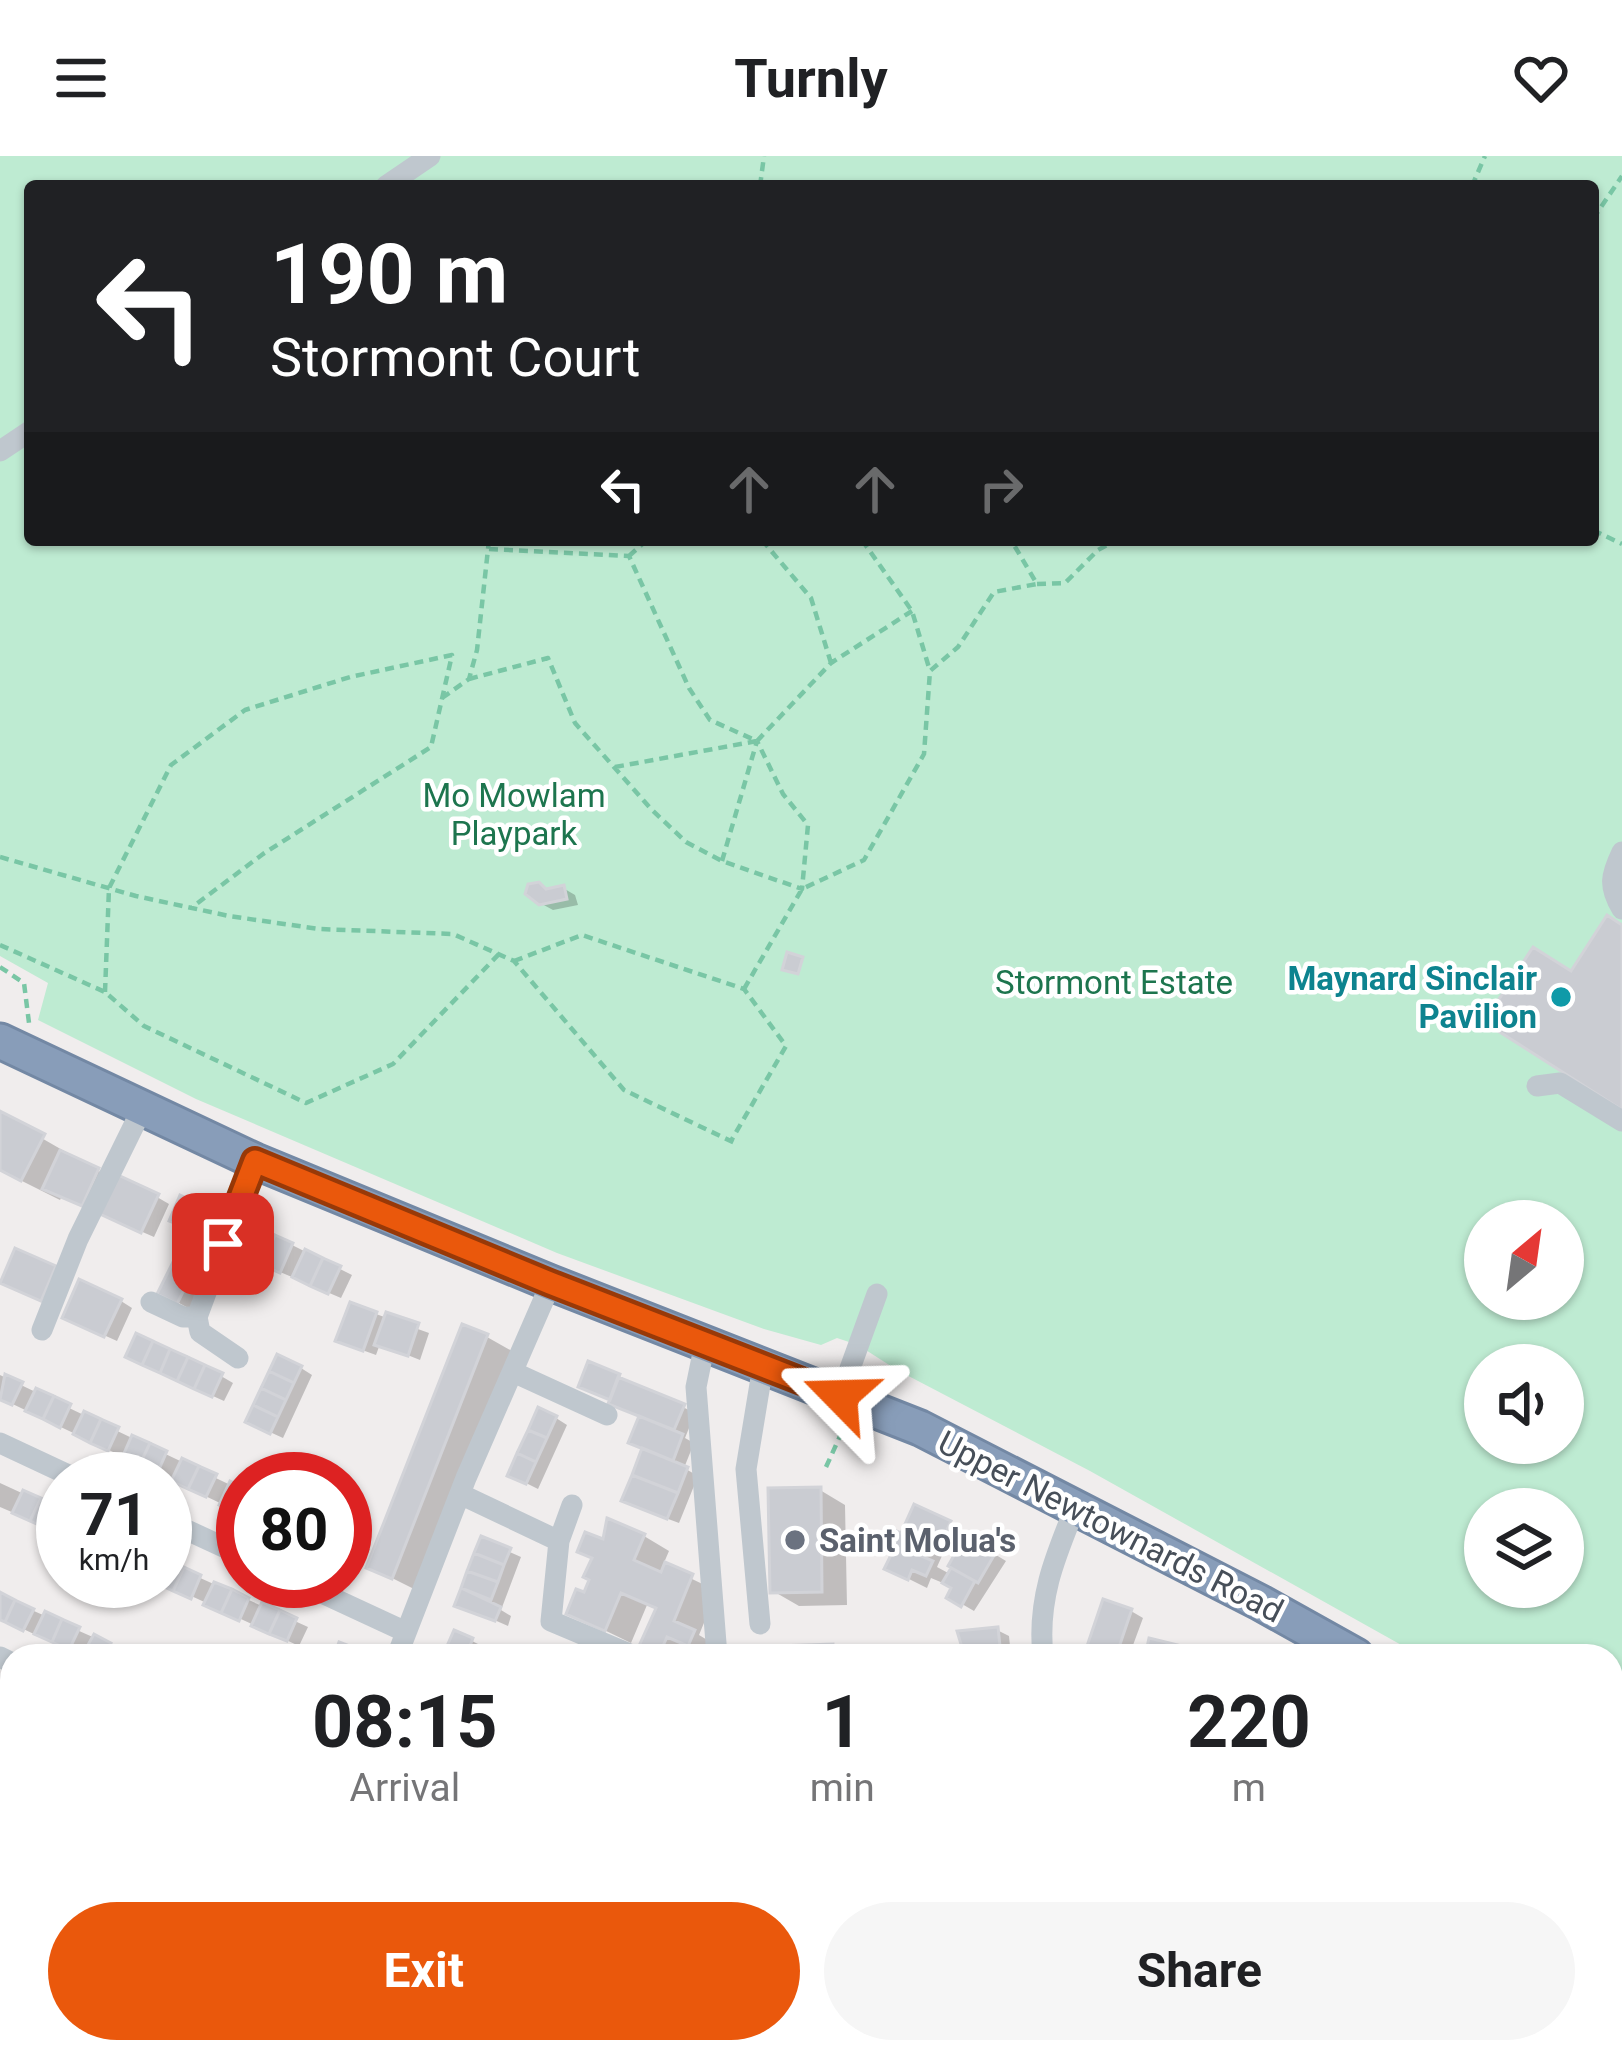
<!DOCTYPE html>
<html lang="en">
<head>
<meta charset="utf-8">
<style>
	body { margin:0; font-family:Roboto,sans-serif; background:#f6f6f6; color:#202124; height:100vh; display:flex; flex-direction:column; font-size:45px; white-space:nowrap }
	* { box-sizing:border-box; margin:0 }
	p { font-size:39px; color:#757577 }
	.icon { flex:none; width:66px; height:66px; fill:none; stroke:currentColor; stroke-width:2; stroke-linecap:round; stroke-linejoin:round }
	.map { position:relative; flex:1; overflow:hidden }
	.side { position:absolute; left:0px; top:1488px; width:1623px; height:420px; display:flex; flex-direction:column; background:#fff; border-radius:36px 36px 0 0; box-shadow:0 3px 9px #0004 }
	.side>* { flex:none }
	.guide { position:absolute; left:24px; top:24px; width:1575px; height:366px; border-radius:12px; box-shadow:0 3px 9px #0004; background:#202124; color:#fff; overflow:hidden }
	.needle { width:78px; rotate:29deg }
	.tools { position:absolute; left:1464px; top:1044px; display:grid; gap:24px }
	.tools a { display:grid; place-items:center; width:120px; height:120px; border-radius:50%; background:#fff; box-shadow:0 3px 9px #0004; font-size:60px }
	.speed { position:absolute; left:36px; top:1296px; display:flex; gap:24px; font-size:60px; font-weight:700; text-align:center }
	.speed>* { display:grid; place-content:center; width:156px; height:156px; border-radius:50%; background:#fff; box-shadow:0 3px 9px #0004; line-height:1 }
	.speed small { font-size:30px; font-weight:400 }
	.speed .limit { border:18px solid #d22; background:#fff; color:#111 }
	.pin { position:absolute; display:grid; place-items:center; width:102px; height:102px; color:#fff; margin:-51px; border-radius:24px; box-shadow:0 6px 18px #0006 }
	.me { position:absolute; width:132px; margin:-66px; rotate:292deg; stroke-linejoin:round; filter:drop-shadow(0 0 9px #0008) }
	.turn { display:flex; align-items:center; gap:42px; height:252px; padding:0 48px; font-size:54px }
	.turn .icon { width:156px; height:156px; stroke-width:2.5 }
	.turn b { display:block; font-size:84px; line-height:102px }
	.lanes { display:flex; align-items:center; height:114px; padding:0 48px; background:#0003; justify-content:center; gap:60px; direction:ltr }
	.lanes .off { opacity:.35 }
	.eta { display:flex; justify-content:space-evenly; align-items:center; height:204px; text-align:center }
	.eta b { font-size:72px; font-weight:700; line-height:84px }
	.cta { display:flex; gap:24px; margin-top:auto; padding:24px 48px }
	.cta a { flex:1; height:138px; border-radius:72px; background:#ea580c; color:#fff; font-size:48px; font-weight:700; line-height:138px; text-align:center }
	.cta a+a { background:#f6f6f6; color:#202124 }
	header { display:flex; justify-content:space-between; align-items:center; height:156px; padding:0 48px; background:#fff; font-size:54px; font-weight:700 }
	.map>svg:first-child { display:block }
	.green { fill:#beebd2; fill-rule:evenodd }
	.shadow { fill:#0003; fill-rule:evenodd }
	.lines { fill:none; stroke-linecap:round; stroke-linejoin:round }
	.river { stroke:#8ecee5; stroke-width:39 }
	.building { fill:#caccd2; stroke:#d2d3d8; stroke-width:3 }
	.highway-casing { stroke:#7388a4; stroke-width:39 }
	.path { stroke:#79c6a5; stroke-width:4.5; stroke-dasharray:9 6; stroke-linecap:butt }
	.minor { stroke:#bfc7ce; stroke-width:21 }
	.highway { stroke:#889db9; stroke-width:33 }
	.route-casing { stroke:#983908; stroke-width:30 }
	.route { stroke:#ea580c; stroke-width:21 }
	.culture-dot { fill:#0f9aa8; stroke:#fff; stroke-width:4.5 }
	.worship-dot { fill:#6b7280; stroke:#fff; stroke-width:4.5 }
	.labels { text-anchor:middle; stroke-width:9; stroke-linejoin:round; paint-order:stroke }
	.park-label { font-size:33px; fill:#1d754e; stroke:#fff }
	.culture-label { font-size:33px; font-weight:bold; fill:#0d838f; stroke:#fff; text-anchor:end }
	.street-label { font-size:33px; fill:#474f59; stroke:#fff }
	.worship-label { font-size:33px; font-weight:bold; fill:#5b616d; stroke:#fff; text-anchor:start }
</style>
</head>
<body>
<header><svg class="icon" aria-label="menu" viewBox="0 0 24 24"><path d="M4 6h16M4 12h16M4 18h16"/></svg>Turnly<svg class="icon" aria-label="heart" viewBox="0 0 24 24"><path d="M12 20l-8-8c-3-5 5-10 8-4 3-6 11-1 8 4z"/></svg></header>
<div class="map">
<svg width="1622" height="1908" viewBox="0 0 1622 1908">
	<rect width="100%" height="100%" fill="#f0eded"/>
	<path class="green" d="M0,0H1622V1616L1611,1610V1500H1421L1090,1315L897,1214L858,1189L837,1182L821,1189L764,1173L557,1097L196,943L38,864L48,827L0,800ZM30,30H1593V384H30ZM1485,1065H1563V1143H1485ZM1485,1209H1563V1287H1485ZM1485,1353H1563V1431H1485Z"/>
	<path class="shadow" d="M563,732L575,739L578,749L553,754L540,747L549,736Z
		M0,958L109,1021L94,1055L62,1040L60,1044L0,1014Z
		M157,1041L169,1048L154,1081L115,1064Z
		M182,1043L226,1064L217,1084L185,1071Z
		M292,1089L352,1119L341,1142L259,1107Z
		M177,1104L206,1119L190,1153L161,1137Z
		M121,1145L132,1152L117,1185L77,1167Z
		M376,1158L429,1177L420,1204L380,1188L376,1199L351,1190Z
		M487,1181L512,1195L418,1435L370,1411Z
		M140,1207L221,1220L233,1227L224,1245Z
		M301,1212L312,1219L283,1282L261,1272Z
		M0,1219L243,1335V1358L0,1242Z
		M619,1220L695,1257L685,1282L694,1287L684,1312L698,1320L679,1367L636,1351L645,1293L642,1260L593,1236Z
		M556,1262L567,1269L538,1333L522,1325Z
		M0,1327L63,1356V1378L0,1351Z
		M820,1334L845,1349L847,1449L799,1450L773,1435Z
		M916,1352L968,1379L963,1391L978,1400L983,1391L1006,1405L974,1455L950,1441L955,1432L931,1422L927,1432L907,1422L903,1381ZM945,1393L959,1399L950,1418L937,1411Z
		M644,1380L669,1395L663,1409L717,1435L699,1479L719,1491L709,1500L693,1493L690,1500H662L643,1489L658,1454L647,1449L631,1487L569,1457L585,1440L606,1388Z
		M345,1381L370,1393L361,1411L345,1404Z
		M483,1384L521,1401L501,1454L511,1460L508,1470L458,1448Z
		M165,1406L308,1471L299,1490L159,1425H165Z
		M0,1440L95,1482L129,1500H85L37,1476L36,1479L0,1462Z
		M1131,1455L1143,1462L1129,1500H1115L1090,1489Z
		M997,1474L1009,1480L1011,1500H974L967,1496Z
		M456,1477L484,1491L480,1500H446Z
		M0,1549L12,1555V1581L0,1575Z
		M0,1759L12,1765V1794L0,1789Z
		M527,1896H555L559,1908H531Z
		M769,1896H794L804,1908H779Z
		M1033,1896H1070V1908H1034Z
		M1158,1896H1208L1220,1901V1908H1158Z
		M1455,1896H1494L1509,1908H1468Z
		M1569,1896H1594L1608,1908H1584Z
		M169,1900L188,1908H165Z"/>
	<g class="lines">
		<path class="river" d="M0,1834L12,1844
			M74,1896L88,1908"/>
	</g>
	<path class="building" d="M539,726L546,733L564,729L567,743L539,749L525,738L528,728Z
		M1607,759L1622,769V954L1484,866L1533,791L1571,815Z
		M787,796L803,801L798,818L782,814Z
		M0,955L45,978L21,1025L0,1014Z
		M60,994L99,1012L82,1050L42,1033Z
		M118,1019L159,1038L141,1077L100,1058Z
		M180,1039L198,1047L187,1072L169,1065Z
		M198,1047L215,1055L205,1080L187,1072Z
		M257,1071L275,1079L262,1109L244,1101Z
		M275,1079L293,1087L280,1117L262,1109Z
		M15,1092L56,1110L41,1145L0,1127Z
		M305,1093L323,1102L310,1130L292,1121Z
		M176,1100L196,1110L177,1148L157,1138Z
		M323,1102L341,1110L328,1138L310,1130Z
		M79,1123L122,1143L104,1181L62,1162Z
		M350,1146L377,1156L363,1195L335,1185Z
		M386,1156L419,1167L408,1200L374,1189Z
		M462,1168L488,1178L392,1423L366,1412Z
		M136,1177L153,1185L142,1209L125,1201Z
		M153,1185L170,1193L160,1217L142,1209Z
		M170,1193L188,1201L177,1225L160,1217Z
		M277,1198L302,1210L294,1227L269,1215Z
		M188,1201L205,1209L194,1233L177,1225Z
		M588,1205L620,1218L610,1244L578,1231Z
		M205,1209L223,1217L212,1241L194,1233Z
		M269,1215L294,1227L286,1244L261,1232Z
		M5,1218L23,1226L12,1249L0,1244Z
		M618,1221L685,1248L674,1274L608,1248Z
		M36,1232L54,1240L43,1263L25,1255Z
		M261,1232L286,1244L278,1261L253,1249Z
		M54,1240L71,1248L60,1272L43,1263Z
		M253,1249L278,1261L270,1278L245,1266Z
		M538,1251L557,1260L547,1282L528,1274Z
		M84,1255L101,1263L90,1287L73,1278Z
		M639,1260L683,1278L673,1305L628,1287Z
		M101,1263L119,1271L108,1295L90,1287Z
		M528,1274L547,1282L536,1306L517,1297Z
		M132,1279L150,1287L139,1310L122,1302Z
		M150,1287L167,1295L157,1318L139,1310Z
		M642,1292L688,1311L678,1337L632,1319Z
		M517,1297L536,1306L526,1328L507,1320Z
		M182,1302L199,1310L188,1333L171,1325Z
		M199,1310L217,1318L206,1341L188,1333Z
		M632,1319L678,1337L667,1363L621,1345Z
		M230,1325L243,1331L237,1357L219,1349Z
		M821,1331L822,1436L770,1437L768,1332Z
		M23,1334L41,1342L30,1365L12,1357Z
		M41,1342L58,1350L48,1373L30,1365Z
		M914,1348L951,1365L939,1391L926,1385L919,1399L933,1405L926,1420L912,1414L908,1424L884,1413L891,1399L877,1393L888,1371L901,1377Z
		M607,1362L645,1378L634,1404L661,1416L665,1406L693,1418L674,1465L695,1474L688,1490L667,1481L659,1499L639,1490L656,1452L621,1437L605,1475L566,1458L576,1433L584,1436L589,1424L583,1421L592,1402L577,1396L585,1376L603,1383Z
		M345,1377L359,1384L348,1407L345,1406Z
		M481,1380L511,1392L504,1409L474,1397Z
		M961,1387L977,1396L982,1387L996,1396L978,1427L948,1410Z
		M474,1397L504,1409L498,1426L467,1415Z
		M166,1403L184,1411L173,1435L156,1427L165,1425Z
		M184,1411L201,1419L191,1443L173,1435Z
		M951,1412L975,1425L961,1451L946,1442L951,1432L942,1427Z
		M467,1415L498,1426L491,1444L461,1432Z
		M214,1426L232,1433L221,1457L203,1449Z
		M461,1432L501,1451L495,1465L454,1450Z
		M232,1433L249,1442L239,1465L221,1457Z
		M0,1436L15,1444L5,1466L0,1464Z
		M1103,1443L1132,1453L1116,1500L1087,1490Z
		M15,1444L34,1453L23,1475L5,1466Z
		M262,1446L280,1454L269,1478L251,1470Z
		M280,1454L297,1462L287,1485L269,1478Z
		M45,1455L62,1463L52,1486L34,1478Z
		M62,1463L80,1471L69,1494L52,1486Z
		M998,1471L1001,1500L964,1498L957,1475Z
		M454,1474L473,1482L466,1500L444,1497Z
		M94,1478L111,1487L104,1500H82Z
		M1149,1482L1178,1489L1175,1500H1145Z
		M339,1486L365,1496L364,1500H334Z
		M833,1488L834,1500H745V1491Z
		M0,1546L12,1551L3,1579L0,1577Z
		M0,1636L12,1642V1654L4,1671L0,1669Z
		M10,1761L12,1762V1796L0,1791Z
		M1611,1801L1622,1810V1862L1611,1853Z
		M354,1896H381L376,1908L352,1901Z
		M381,1896H393L406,1901L403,1908H376Z
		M547,1896L550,1908H528L525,1900Z
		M765,1896H791L794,1900L784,1908H775Z
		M1030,1896H1056L1057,1908H1031Z
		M1155,1896H1197V1908H1155Z
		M1452,1896H1495L1499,1899L1492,1908H1461L1449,1899Z
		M1565,1896H1594L1598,1900L1591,1908H1579Z"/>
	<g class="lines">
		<g class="highway-casing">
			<path id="highway" d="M0,885L255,1005L551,1127L920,1272L1261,1447L1356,1500
				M1611,1656L1622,1663"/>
		</g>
		<path class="path" d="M760,30L764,0
			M1472,30L1485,0
			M1593,63L1622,20
			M1593,374L1622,388
			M762,384L811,442L831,507
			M862,384L912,455L930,515
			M489,393L629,400L689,532L710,564L757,585L831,507L912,455
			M629,400L647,384
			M1037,428L1065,427L1098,394L1116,384
			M469,523L548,502L575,567L651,653L686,686L722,705L802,733L808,669L783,638L757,585
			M442,542L469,523L477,494L489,384
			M615,611L757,585
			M0,701L136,740L229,760L319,773L453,778L514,805L624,934L737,988
			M722,705L757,585
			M0,789L105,836L144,870L306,947L393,908L499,798
			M514,805L582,779L744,833L786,890L731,985
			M0,811L24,827L29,867
			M744,833L802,733L864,704L924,598L930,515L958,491L994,436L1037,428L1011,384
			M105,836L109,732L171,609L245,554L350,521L452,499L431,591L263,698L191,752
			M826,1311L841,1278
			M504,1896L507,1908"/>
		<path class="minor" d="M386,30L430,0
			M0,295L30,275
			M1622,696C1611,719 1608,730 1622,753
			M1537,930L1560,927L1622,965
			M151,1146L183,1161H197
			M42,1174L78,1083L142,953
			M705,1187L696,1231L717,1500
			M238,1202L200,1176L197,1161L255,1005
			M513,1216L607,1259
			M840,1240L877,1138
			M0,1287L77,1323
			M460,1338L559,1385
			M572,1349L559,1385L551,1465L634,1500
			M165,1364L243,1400
			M296,1425L406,1476
			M760,1468L746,1313L763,1210
			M397,1500L466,1322L551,1127
			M1043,1500C1037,1445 1054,1403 1075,1352
			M0,1501L12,1507
			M0,1711L12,1717
			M1611,1715L1622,1723
			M247,1896L276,1908
			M825,1896L826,1908
			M1104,1896L1105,1908
			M1306,1896L1330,1908
			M475,1908L478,1896"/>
		<use href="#highway" class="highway"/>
	</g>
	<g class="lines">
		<g class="route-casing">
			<path id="route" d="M223,1088L255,1005L550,1127L840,1240"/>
		</g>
		<use href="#route" class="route"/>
	</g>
	<circle class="culture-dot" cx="1561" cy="841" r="12"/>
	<circle class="worship-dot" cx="795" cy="1384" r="12"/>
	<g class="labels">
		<g class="park-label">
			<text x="514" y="651">Mo Mowlam<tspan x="514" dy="38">Playpark</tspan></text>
			<text x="1114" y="838">Stormont Estate</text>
		</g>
		<g class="culture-label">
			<text x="1537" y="834">Maynard Sinclair<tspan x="1537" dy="38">Pavilion</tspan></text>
		</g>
		<g class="street-label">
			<text transform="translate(1111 1370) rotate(27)" y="12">Upper Newtownards Road</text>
		</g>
		<g class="worship-label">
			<text x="819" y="1396">Saint Molua's</text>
		</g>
	</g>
</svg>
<div class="tools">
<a><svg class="needle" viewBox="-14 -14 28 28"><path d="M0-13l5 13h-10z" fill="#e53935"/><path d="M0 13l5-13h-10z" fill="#757577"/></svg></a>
<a><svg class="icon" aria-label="sound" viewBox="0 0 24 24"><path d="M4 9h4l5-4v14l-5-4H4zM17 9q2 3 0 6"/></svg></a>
<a><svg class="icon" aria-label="layers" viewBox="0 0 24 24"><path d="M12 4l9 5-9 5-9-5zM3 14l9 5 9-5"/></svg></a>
</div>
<div class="speed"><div>71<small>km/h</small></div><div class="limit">80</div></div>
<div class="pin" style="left:223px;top:1088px;background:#d93025"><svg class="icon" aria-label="arrive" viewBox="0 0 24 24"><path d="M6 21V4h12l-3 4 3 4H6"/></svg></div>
<svg class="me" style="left:840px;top:1240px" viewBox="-20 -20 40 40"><path d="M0-17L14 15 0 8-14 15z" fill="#ea580c" stroke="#fff" stroke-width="4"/></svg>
<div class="guide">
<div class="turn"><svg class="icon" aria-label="left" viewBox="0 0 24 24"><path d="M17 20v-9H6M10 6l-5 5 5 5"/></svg><div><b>190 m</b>Stormont Court</div></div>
<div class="lanes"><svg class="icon" aria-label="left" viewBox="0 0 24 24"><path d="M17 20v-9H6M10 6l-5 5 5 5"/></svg><svg class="icon off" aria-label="ahead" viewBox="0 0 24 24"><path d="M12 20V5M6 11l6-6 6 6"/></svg><svg class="icon off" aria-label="ahead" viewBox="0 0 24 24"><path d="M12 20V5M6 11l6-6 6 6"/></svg><svg class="icon off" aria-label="right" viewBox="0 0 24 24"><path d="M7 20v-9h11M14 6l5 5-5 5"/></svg></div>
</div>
<section class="side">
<div class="eta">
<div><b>08:15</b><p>Arrival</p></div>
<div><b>1</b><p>min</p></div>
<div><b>220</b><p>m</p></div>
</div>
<div class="cta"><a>Exit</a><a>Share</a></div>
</section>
</div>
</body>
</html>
